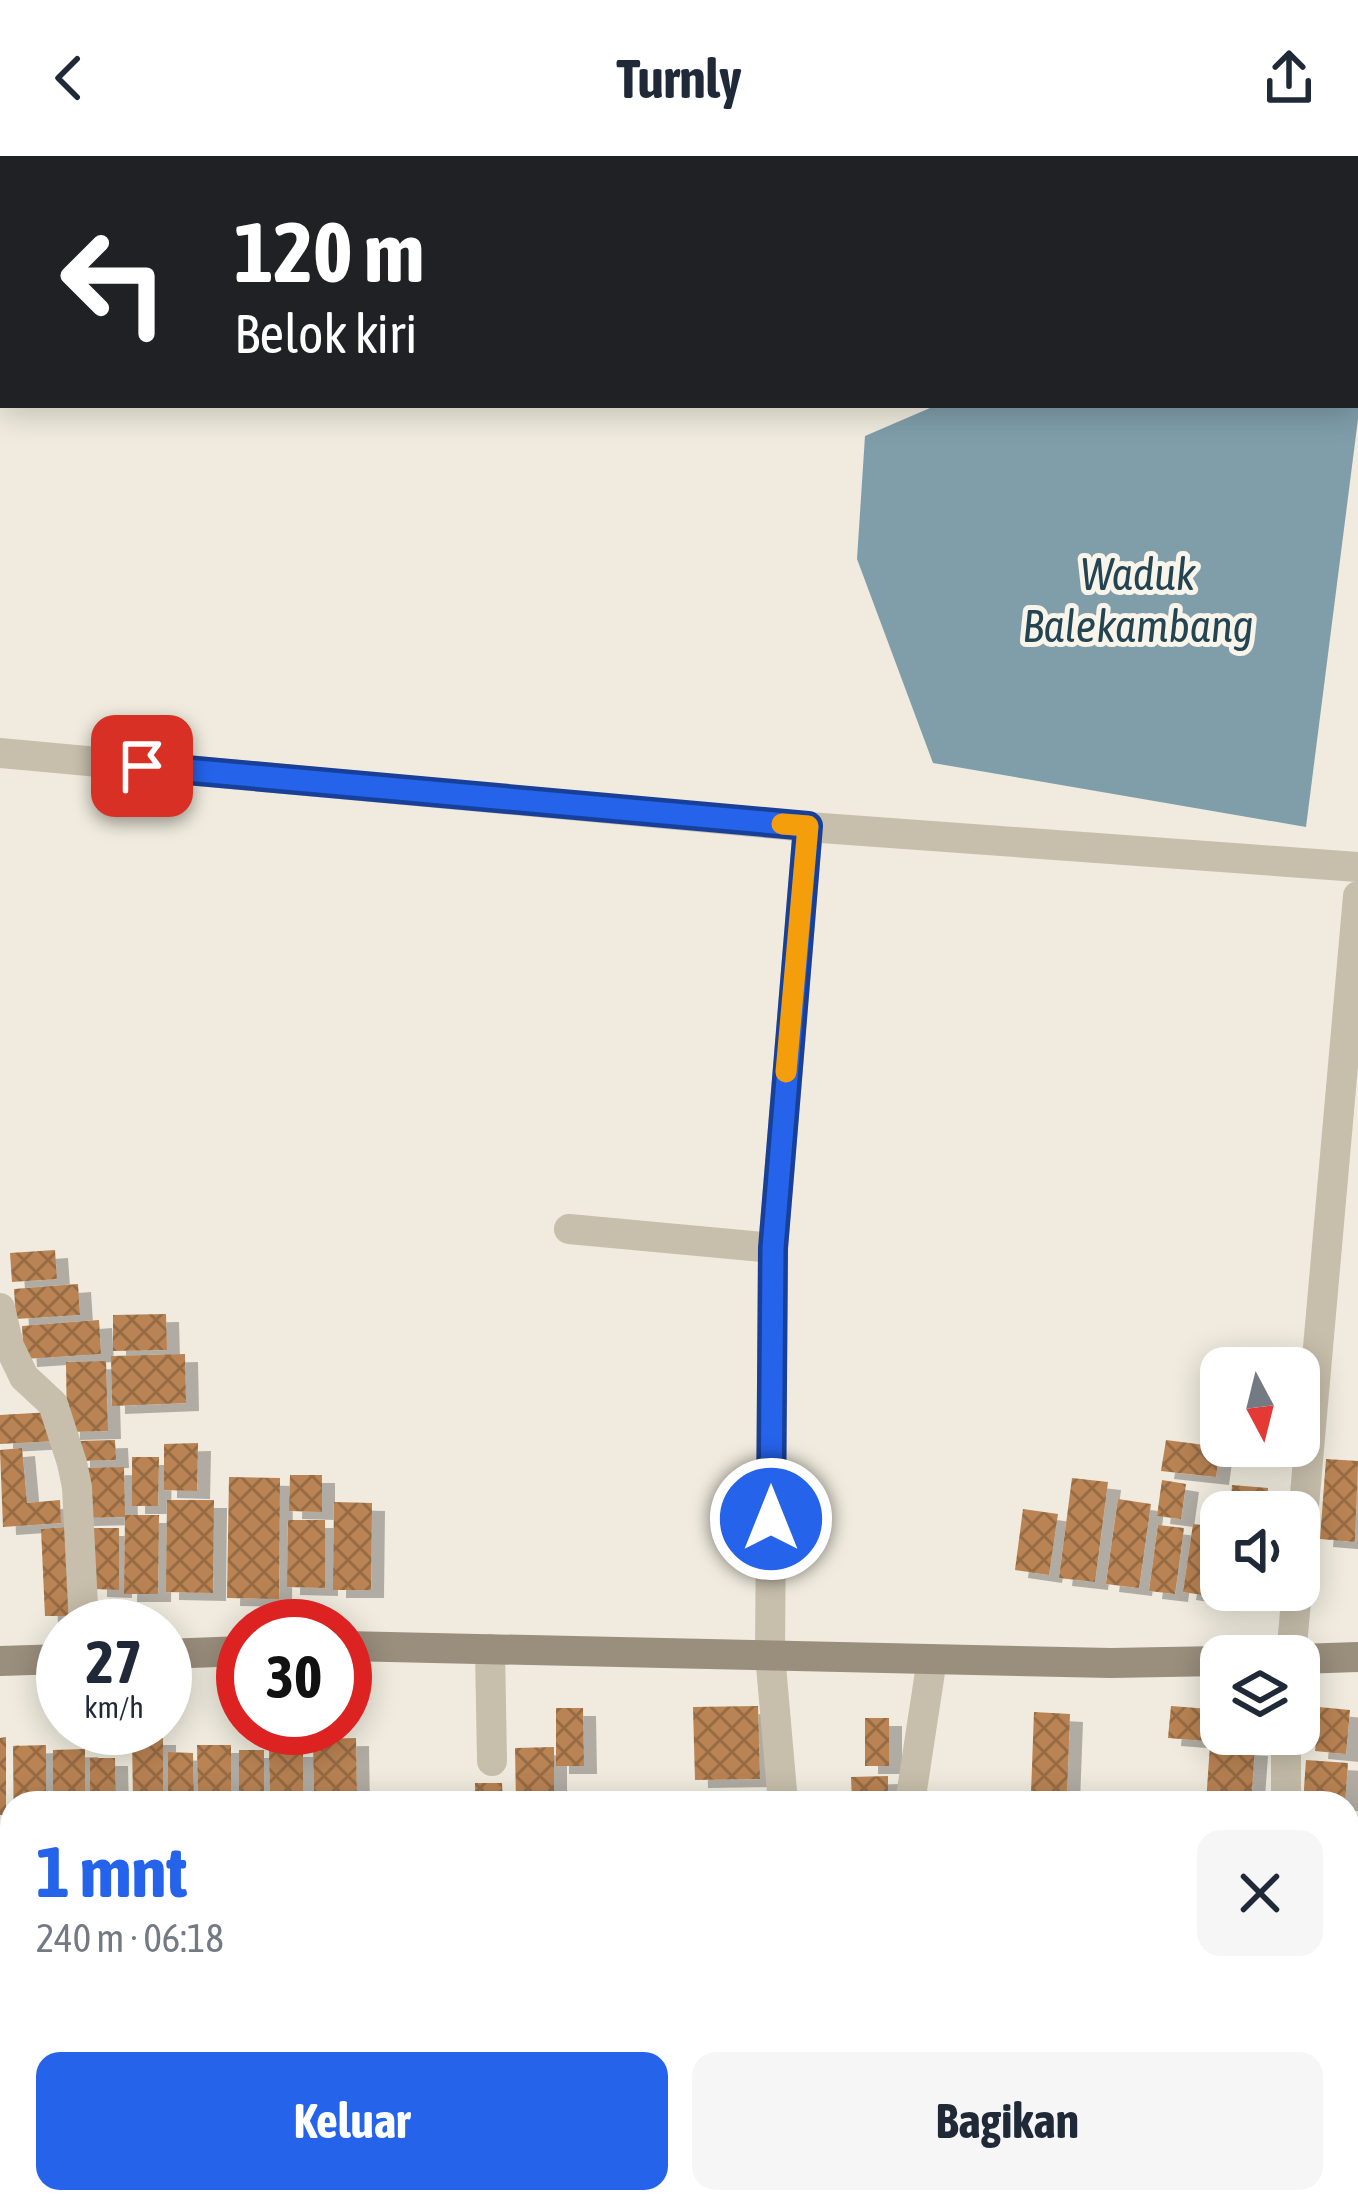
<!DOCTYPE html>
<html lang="id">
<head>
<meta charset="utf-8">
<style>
	body { margin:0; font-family:"Asap Condensed",sans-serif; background:#f6f6f7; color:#1f2937; height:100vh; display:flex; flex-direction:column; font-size:45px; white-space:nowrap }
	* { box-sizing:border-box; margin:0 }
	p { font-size:39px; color:#747a83 }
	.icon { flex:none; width:66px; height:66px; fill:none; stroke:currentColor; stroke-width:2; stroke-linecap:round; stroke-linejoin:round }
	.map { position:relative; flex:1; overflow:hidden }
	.details { position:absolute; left:0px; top:1635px; width:1359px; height:423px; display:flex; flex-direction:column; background:#fff; border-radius:36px 36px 0 0; box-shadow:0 6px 30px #0003 }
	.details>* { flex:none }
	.banner { position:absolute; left:0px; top:0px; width:1359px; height:252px; box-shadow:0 6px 30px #0003; background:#202124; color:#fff; overflow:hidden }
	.needle { width:78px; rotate:173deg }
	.buttons { position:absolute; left:1200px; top:1191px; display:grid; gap:24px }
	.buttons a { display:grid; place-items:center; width:120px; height:120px; border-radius:24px; background:#fff; box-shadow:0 6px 30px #0003; font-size:60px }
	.speed { position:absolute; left:36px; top:1443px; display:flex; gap:24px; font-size:60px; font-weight:700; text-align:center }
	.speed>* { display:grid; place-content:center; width:156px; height:156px; border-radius:50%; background:#fff; box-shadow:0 6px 30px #0003; line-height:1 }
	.speed small { font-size:30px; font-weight:400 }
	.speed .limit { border:18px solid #d22; background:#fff; color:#111 }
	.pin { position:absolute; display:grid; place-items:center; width:102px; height:102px; color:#fff; margin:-51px; border-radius:24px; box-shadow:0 6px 18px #0006 }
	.me { position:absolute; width:132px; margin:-66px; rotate:0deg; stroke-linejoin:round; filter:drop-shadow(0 0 9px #0008) }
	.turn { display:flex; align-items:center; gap:42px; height:252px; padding:0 36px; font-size:54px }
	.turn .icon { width:156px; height:156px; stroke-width:2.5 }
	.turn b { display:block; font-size:84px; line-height:102px }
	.round { display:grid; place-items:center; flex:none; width:126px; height:126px; border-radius:24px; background:#f6f6f7 }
	.headline { display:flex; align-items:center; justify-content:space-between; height:204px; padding:0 36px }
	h1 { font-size:72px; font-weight:700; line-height:90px; color:#2563eb }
	.primary-button { display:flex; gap:24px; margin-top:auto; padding:24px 36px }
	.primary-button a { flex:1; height:138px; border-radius:24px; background:#2563eb; color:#fff; font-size:48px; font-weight:700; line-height:138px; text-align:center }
	.primary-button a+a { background:#f6f6f7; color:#1f2937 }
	header { display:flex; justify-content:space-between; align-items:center; height:156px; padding:0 36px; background:#fff; font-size:54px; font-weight:700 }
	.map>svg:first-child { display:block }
	.water { fill:#7f9eaa }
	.building { fill:url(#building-cross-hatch); filter:url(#shadow) }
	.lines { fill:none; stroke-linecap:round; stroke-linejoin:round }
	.street { stroke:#c7beab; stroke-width:30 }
	.secondary { stroke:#9a8e7c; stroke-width:30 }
	.route-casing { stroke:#184099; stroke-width:30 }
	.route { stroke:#2563eb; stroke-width:21 }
	.slow { stroke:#f59e0b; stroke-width:21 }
	.labels { text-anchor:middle; stroke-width:10; stroke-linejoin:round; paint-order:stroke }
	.water-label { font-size:45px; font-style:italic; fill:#234452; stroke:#f8f4e9 }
</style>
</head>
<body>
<header><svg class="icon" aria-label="back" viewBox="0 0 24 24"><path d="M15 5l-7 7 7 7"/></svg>Turnly<svg class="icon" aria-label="share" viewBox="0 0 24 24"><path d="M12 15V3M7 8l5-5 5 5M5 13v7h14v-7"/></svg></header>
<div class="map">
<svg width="1358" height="2056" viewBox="0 0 1358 2056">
	<defs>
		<pattern id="building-cross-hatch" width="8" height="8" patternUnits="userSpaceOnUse" patternTransform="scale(3)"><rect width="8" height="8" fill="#b98352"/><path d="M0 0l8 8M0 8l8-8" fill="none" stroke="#976c44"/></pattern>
		<filter id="shadow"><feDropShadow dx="13" dy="8" stdDeviation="0" flood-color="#0004"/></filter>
	</defs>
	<rect width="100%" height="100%" fill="#f0ebde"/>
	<path class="water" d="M1131,0H1358V263L1306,671L933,607L857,403L865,280L937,249H1356V3H1131Z"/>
	<path class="building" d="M55,1094L57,1123L12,1126L10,1097Z
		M78,1128L80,1159L16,1163L14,1133Z
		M166,1158L167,1194L113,1195V1159Z
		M99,1164L101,1198L24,1203L22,1170Z
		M185,1198L186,1247L112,1250L111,1200Z
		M106,1205L108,1275L67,1276L66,1206Z
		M52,1256L54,1285L0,1288V1259Z
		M115,1284L116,1304L77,1305V1285Z
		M1166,1284L1220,1291L1216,1321L1161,1315Z
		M198,1287L197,1335L164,1334V1288Z
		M22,1292L27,1347L60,1344L61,1367L3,1371L0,1294Z
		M132,1301H159L158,1350H132Z
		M1326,1303L1358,1305L1355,1386L1320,1383Z
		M124,1311L125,1359H159L158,1438H124L125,1361L80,1362L78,1312Z
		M290,1319H322V1356L289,1355Z
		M229,1321L280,1322L279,1443L227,1442Z
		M1072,1322L1108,1326L1095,1426L1059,1422Z
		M1162,1324L1186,1328L1181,1363L1157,1360Z
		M1232,1329L1268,1332L1266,1356H1230Z
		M1118,1343L1151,1348L1139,1432L1106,1428Z
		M167,1344H214L213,1437L166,1436Z
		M334,1346L372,1347L371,1434H333Z
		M1023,1353L1058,1358L1049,1419L1015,1414Z
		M288,1364H325V1432L287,1431Z
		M1193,1368L1219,1371L1209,1440L1183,1436Z
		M1158,1369L1184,1372L1175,1438L1149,1435Z
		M67,1371L71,1460H45L41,1373Z
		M94,1372H119V1434L94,1433Z
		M758,1550L760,1623L695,1624L693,1551Z
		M1171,1550L1209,1553L1206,1585L1168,1582Z
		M1319,1551L1350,1554L1346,1598L1315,1595Z
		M556,1552H583L584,1610H556Z
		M1034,1556L1070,1558L1067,1638L1031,1637Z
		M865,1562H889V1610H865Z
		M6,1581V1659H0V1582Z
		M132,1581H163V1647H133Z
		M356,1582L357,1647H314L313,1583Z
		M46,1589V1647H14L13,1590Z
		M197,1589H231V1647H198Z
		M1210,1589L1255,1592L1251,1647H1206Z
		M554,1591V1647H516L515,1592Z
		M85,1593V1647H53V1594Z
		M269,1593H303V1647H270Z
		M239,1594H264V1647H239Z
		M168,1596L193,1597L194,1647H168Z
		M90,1602H115L116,1647H90Z
		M1306,1604L1348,1607L1345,1647H1303Z
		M888,1620V1647H852L851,1621Z
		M475,1627H502L503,1647H475Z
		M759,1636L760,1647H719V1637Z"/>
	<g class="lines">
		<path class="street" d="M0,597L808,671L1358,711
			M569,1073L773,1092
			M0,1152L9,1190L24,1221L53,1248L72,1307L77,1331L84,1470
			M1299,1406L1358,740
			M490,1493L492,1605
			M1291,1500L1297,1434
			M783,1647L770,1498L773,1092L808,671
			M910,1647L932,1503
			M1286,1647V1578
			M0,1900L12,1894"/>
		<path class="secondary" d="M345,1490L1111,1507L1221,1505
			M165,1498L243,1495
			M1299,1503L1358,1501
			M0,1505L63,1503"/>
	</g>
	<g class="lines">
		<g class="route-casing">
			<path id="route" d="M142,610L808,670L773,1092L771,1363"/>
		</g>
		<use href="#route" class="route"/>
		<path class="slow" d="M782,668L808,670L786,916"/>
	</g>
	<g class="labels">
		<g class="water-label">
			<text x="1138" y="434">Waduk<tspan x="1138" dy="52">Balekambang</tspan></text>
		</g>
	</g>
</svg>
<div class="buttons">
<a><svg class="needle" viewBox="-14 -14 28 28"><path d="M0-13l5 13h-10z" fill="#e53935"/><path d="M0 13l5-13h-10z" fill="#747a83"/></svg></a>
<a><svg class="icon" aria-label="sound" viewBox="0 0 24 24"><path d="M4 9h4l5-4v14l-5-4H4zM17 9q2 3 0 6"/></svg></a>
<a><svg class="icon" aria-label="layers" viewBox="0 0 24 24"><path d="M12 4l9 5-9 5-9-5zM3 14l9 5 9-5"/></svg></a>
</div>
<div class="speed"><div>27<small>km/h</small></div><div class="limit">30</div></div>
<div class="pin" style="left:142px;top:610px;background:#d93025"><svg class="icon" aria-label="arrive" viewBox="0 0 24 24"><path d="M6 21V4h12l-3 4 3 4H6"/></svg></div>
<svg class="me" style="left:771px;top:1363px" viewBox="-20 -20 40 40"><circle r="17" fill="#2563eb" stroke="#fff" stroke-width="3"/><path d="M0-11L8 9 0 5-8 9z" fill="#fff"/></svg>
<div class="banner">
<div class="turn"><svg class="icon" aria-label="left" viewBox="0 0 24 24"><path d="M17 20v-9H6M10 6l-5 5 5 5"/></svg><div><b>120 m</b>Belok kiri</div></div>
</div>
<section class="details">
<div class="headline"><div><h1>1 mnt</h1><p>240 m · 06:18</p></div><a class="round"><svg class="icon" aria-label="close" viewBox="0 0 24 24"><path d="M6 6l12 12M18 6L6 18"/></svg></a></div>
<div class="primary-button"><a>Keluar</a><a>Bagikan</a></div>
</section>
</div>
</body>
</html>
